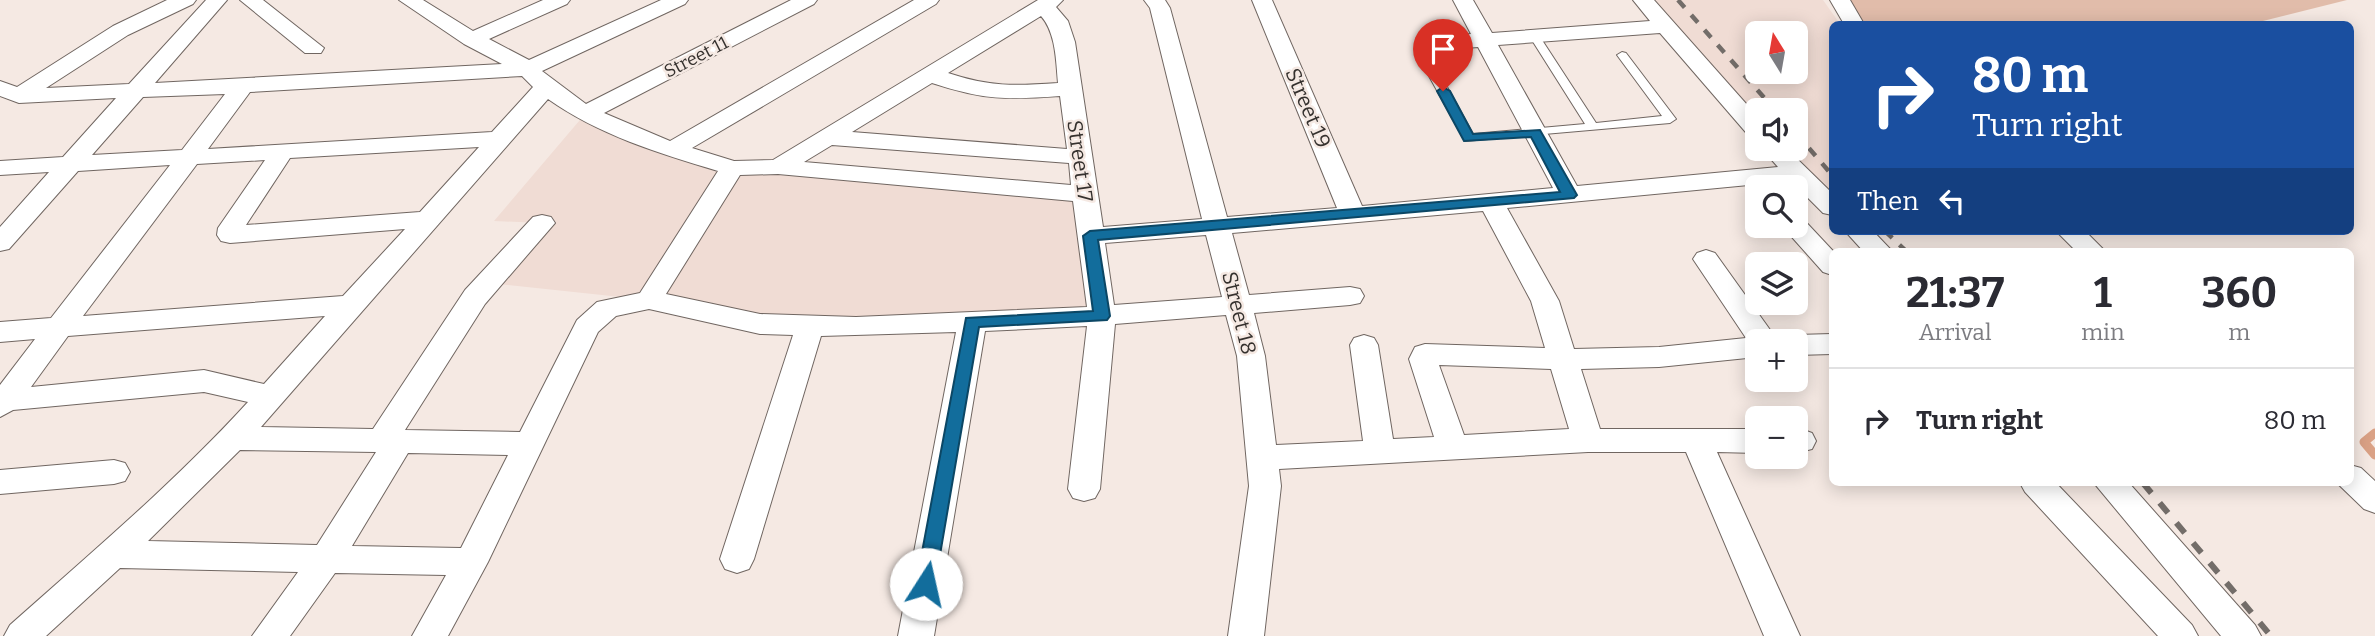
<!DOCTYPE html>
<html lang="en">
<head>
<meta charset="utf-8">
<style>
	body { margin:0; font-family:Bitter,serif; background:#f2f2f3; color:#2b2b33; height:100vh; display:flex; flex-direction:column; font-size:26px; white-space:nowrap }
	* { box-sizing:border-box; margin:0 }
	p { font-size:23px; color:#7c7c81 }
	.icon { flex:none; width:38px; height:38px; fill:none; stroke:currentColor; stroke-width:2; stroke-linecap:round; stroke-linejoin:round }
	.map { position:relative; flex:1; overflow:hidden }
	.details { position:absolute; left:1829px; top:248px; width:525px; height:238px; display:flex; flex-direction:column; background:#fff; border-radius:10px; box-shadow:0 4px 18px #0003 }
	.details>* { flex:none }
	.banner { position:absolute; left:1829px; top:21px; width:525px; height:214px; border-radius:10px; box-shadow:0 4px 18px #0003; background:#1a4fa0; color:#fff; overflow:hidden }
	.needle { width:46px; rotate:349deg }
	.buttons { position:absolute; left:1745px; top:21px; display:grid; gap:14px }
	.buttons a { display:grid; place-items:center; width:63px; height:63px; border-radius:10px; background:#fff; box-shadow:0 4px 18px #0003; font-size:35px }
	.pin { position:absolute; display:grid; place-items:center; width:60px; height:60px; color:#fff; margin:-72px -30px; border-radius:50% 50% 50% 0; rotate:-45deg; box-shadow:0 0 7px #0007 }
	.pin .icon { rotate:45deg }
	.me { position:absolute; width:77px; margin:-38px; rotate:10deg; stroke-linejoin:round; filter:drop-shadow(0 0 5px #0008) }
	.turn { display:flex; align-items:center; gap:24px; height:147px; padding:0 28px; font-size:32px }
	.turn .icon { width:91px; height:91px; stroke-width:2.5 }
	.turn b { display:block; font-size:49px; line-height:60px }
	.then { display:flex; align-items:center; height:66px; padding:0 28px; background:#0003; gap:14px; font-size:26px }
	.eta { display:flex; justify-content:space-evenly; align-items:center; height:119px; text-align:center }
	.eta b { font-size:42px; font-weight:700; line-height:49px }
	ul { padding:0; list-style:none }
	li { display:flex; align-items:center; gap:21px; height:105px; padding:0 28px; border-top:2px solid #e1e1e2 }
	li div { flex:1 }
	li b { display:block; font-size:26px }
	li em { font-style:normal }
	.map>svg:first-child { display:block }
	.built { fill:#f0dcd4; fill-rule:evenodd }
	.green { fill:#e1bcaa }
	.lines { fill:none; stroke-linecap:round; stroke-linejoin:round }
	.stream { stroke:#daa185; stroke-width:9 }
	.service-casing { stroke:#706661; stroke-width:2 }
	.minor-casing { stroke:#706661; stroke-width:2 }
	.service { fill:#fff; fill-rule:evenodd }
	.minor { fill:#fff; fill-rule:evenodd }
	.rail-far1 { stroke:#736d69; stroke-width:4.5; stroke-dasharray:10 10; stroke-linecap:butt }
	.rail { stroke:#736d69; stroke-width:6; stroke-dasharray:13 13; stroke-linecap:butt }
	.route { fill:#126d9c; stroke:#0c4765; stroke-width:2 }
	.labels { text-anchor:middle; stroke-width:5; stroke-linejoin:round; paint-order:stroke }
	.far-street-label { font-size:18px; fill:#35312e; stroke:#f5e9e3 }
	.street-label { font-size:21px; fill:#35312e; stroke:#f5e9e3 }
</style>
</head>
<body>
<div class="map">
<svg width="2375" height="636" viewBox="0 0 2375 636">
	<rect width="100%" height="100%" fill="#f5e9e3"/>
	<path class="built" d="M1654,0H1823L1840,24H1832V200L1787,149H1796V110H1757V115ZM1757,33H1796V72H1757Z
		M585,114L732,168L1085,194L1102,316L810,326L649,300L488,283L541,223L494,221Z"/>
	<path class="green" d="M1839,0H2347L2251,24H1854Z"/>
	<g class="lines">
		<path class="stream" d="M2375,433L2364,442L2375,455"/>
		<g class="service-casing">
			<path id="service" d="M1535,34L1540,37L1596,123L1662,116L1617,55L1622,52L1626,53L1676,119L1670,123L1465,141L1424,67L1426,65L1430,64L1436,67L1473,134L1585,124L1530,37Z"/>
		</g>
		<g class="minor-casing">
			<path id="minor" d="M167,0H196L193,4L128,35L46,88L129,84L206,0H227L155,83L502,64L464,44L399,0H423L473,31L543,0H570L567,4L489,39L529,60L661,0H688L685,4L542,71L586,104L791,0H817L814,4L604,113L670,141L914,0H939L936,4L692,148L734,161L773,160L1038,0H1063L1056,7L1068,21L1075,42L1103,227L1202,219L1150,8L1144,0H1165L1170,8L1227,217L1337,208L1252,0H1272L1362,206L1553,188L1478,47L1430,51L1422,49L1419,44L1422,39L1471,34L1453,0H1473L1492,33L1650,21L1633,0H1654L1757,116V138L1749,136L1660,33L1498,45L1577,186L1778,167L1762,149H1787L1832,193V215L1823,213L1791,181L1507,208L1559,301L1574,349L1659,347L1746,338L1693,259L1697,253L1706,250L1715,253L1773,334L1777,341H1757V357L1659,367L1581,369L1600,429H1757V453L1717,452L1800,636H1764L1686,452H1588L1279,469L1281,486L1264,636H1228L1249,486L1237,356L1226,315L1115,324L1100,489L1095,498L1084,501L1073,498L1068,489L1087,326L985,331L934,636H898L956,332L821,336L754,559L749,569L737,573L725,569L720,559L793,335L760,334L649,309L616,316L598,332L488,562L448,636H412L446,575L335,573L290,636H252L298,572L120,568L46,636H4L10,625C91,553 175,482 248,402L204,392L13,410L0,417V385L35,339L0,342V322L51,318L170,165L78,171L9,249L0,251V227L49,172L0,175V161L63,157L116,98L19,103L0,96V81L17,87L113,26ZM1041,16C1056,33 1056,61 1058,83C1015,86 990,87 948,73ZM522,76L533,87L492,132L208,149L250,92ZM932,83C984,100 1006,100 1060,96L1067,149L852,132ZM225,94L182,150L92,155L143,97ZM548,99C599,135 658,153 718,171L640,293L597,302L577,320L520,432L405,430L485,304L555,223L551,217L542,215L533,217L465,290L373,429L261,427ZM832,145L1069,163L1071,185L804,162ZM479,147L420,212L246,225L290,158ZM265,160L218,228L217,235L221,241L230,243L405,229L343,296L83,316L197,164ZM778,174L1073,201L1087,307L856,317L760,314L666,294L740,175ZM1483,211L1531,301L1545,348L1425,344L1415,347L1409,359L1434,437L1393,439L1378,345L1374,338L1364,335L1354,338L1350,345L1363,441L1276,445L1265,356L1254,313L1350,305L1360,303L1364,296L1360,289L1350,287L1249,295L1232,233ZM1206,235L1222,297L1114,305L1105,243ZM325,316L264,384L204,370L31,387L68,336ZM1439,365L1551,369L1569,429L1464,435ZM240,450L376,452L317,545L148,541ZM408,453L508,455L461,548L352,546Z
				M240,0H263L324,48L321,53H305Z
				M1830,0H1850L1864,24H1844Z
				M1796,218L1804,220L1834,252L1832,275L1823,272L1782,226H1796Z
				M1845,231H1873L1893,252H1864Z
				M2056,231H2085L2106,252H2077Z
				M1832,334V354L1796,355V341H1784L1796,335Z
				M1801,429L1812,433L1816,441L1812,449L1796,453V430Z
				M114,460L125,463L130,472L125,481L114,484L0,494V470Z
				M2350,465L2361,468L2375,481V513L2364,509L2337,483H2350Z
				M2020,483H2056L2192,625L2198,636H2158L2025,492Z
				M2094,483H2129L2255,625L2261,636H2221Z"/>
		</g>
		<use href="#service" class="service"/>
		<use href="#minor" class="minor"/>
		<path class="rail-far1" d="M1678,0L1775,110
			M1796,133L1832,175
			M1885,231L1907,252"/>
		<path class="rail" d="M2143,483L2271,636"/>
	</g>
	<path class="route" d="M1443,87L1450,91L1473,134L1540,130L1577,195L1574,198L1098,240L1110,316L1107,320L979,327L935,584L932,590L926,592L919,590L916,584L966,318L1093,311L1083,236L1090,231L1560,192L1531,137L1464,141L1437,91Z"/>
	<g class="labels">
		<g class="far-street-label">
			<text transform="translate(696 57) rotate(-27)" y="6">Street 11</text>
		</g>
		<g class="street-label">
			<text transform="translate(1308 108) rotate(67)" y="7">Street 19</text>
			<text transform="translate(1080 161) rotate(82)" y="7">Street 17</text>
			<text transform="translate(1239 313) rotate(76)" y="7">Street 18</text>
		</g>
	</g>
</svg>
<div class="buttons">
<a><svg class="needle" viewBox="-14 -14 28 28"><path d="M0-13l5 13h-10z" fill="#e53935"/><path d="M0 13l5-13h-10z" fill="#7c7c81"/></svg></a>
<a><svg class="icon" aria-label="sound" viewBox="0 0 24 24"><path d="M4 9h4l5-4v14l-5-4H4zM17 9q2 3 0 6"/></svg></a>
<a><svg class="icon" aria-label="search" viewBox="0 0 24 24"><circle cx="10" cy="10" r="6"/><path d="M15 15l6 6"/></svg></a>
<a><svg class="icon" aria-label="layers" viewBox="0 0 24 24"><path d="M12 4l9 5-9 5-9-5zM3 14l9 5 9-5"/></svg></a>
<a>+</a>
<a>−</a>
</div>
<div class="pin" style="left:1443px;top:91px;background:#d93025"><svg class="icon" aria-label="arrive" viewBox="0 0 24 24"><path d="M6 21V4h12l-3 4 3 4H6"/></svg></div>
<svg class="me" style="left:926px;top:584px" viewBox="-20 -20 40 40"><circle r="19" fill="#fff"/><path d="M0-13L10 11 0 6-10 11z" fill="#126d9c"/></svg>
<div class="banner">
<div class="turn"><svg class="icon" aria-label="right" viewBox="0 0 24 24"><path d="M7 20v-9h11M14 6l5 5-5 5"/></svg><div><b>80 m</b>Turn right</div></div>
<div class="then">Then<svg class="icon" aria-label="left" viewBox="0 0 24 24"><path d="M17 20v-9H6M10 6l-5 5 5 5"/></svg></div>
</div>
<section class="details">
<div class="eta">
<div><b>21:37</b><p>Arrival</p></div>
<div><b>1</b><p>min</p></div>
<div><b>360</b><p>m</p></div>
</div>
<ul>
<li><svg class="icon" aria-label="right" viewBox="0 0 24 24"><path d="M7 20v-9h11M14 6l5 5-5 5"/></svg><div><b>Turn right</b></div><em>80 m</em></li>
</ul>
</section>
</div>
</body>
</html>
